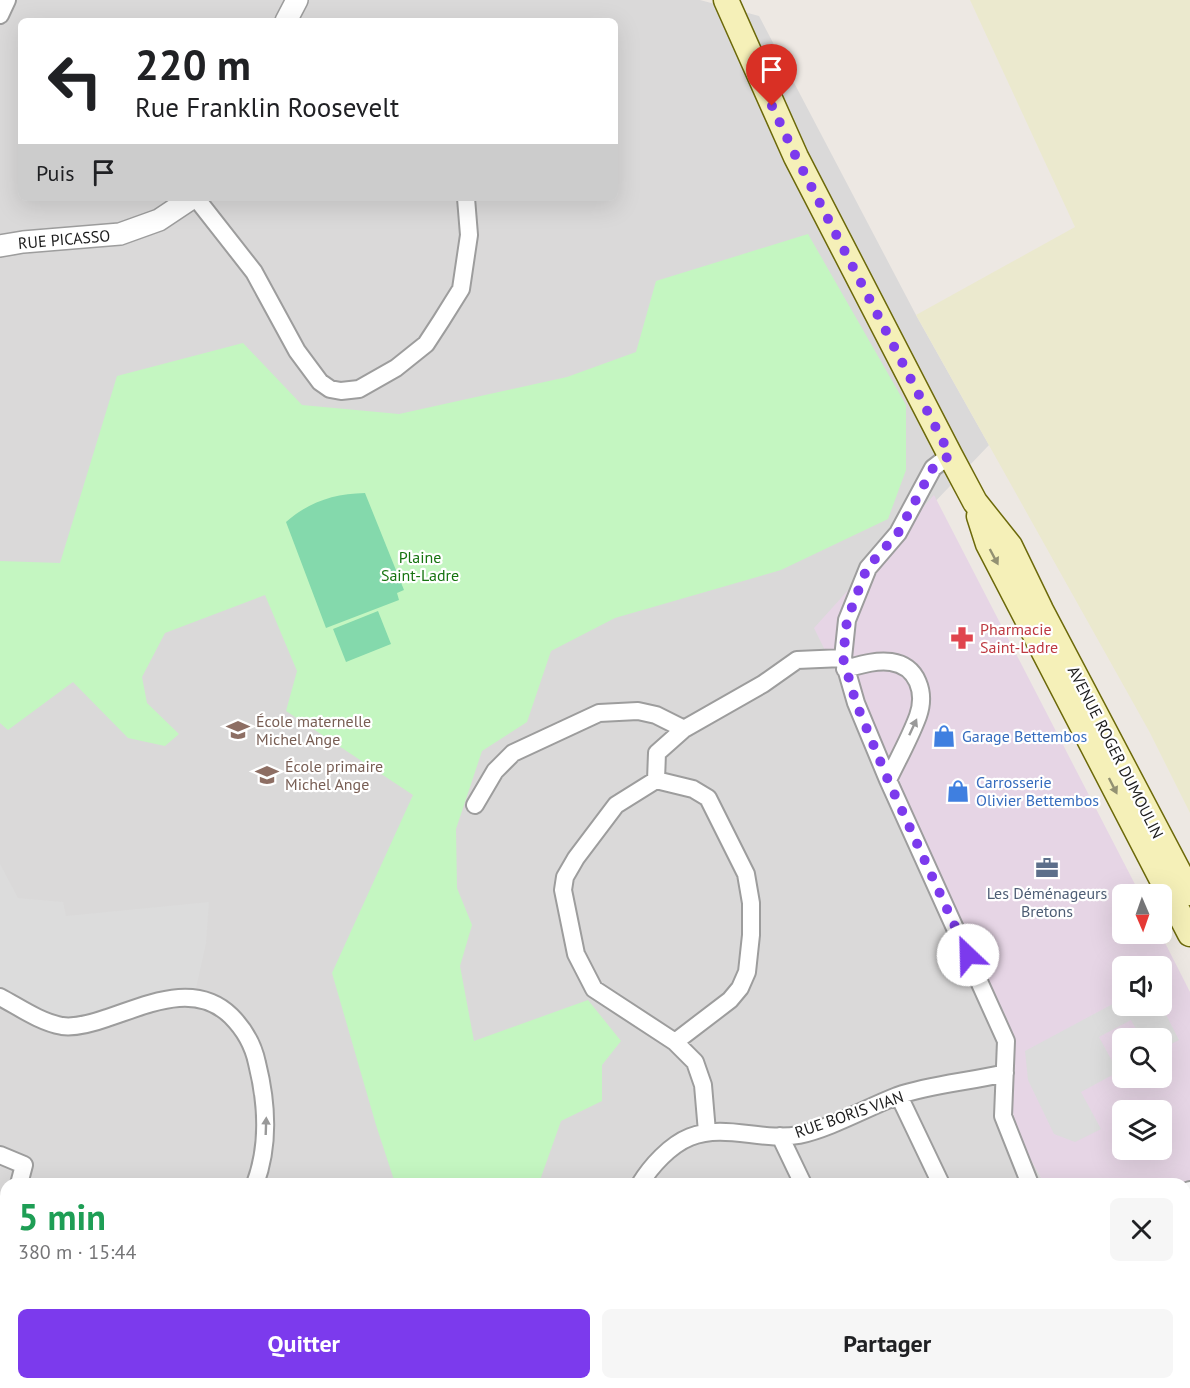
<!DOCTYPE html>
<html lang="fr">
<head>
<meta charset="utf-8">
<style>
	body { margin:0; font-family:"PT Sans",sans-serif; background:#f6f6f6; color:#202124; height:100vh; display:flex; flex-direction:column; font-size:22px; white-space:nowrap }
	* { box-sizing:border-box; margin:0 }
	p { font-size:20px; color:#757577 }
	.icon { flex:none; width:33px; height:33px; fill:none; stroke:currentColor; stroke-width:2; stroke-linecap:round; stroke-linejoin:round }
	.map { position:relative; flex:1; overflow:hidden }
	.details { position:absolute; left:0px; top:1178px; width:1191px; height:212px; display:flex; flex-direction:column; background:#fff; border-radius:18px 18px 0 0; box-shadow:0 6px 24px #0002 }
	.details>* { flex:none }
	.guide { position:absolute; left:18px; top:18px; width:600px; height:183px; border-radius:9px; box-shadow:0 6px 24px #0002; background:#fff; color:#202124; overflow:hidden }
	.needle { width:39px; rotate:178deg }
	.tools { position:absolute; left:1112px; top:884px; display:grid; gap:12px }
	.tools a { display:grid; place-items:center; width:60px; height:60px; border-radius:9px; background:#fff; box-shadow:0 6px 24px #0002; font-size:30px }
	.pin { position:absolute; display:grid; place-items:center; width:51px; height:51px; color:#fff; margin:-62px -26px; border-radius:50% 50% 50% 0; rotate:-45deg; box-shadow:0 0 6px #0007 }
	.pin .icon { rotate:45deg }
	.me { position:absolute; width:66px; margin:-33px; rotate:336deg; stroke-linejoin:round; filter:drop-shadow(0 0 4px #0008) }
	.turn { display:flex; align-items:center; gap:21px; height:126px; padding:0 18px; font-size:27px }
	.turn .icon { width:78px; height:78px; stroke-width:2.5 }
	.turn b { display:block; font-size:42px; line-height:51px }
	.then { display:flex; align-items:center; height:57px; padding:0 18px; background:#0003; gap:12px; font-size:22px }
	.round { display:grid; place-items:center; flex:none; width:63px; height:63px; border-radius:9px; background:#f6f6f6 }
	.head { display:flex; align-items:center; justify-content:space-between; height:102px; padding:0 18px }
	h1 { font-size:36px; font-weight:600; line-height:45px; color:#1e9e55 }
	.button { display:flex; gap:12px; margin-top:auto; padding:12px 18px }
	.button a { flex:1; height:69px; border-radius:9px; background:#7c3aed; color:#fff; font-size:24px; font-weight:600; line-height:69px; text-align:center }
	.button a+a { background:#f6f6f6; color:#202124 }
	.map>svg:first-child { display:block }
	.residential { fill:#dad9d9; fill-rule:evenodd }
	.industrial { fill:#e6d5e5; fill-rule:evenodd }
	.farmland { fill:#ebe9ce }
	.park { fill:#c4f6c1 }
	.pitch { fill:#84d9ac }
	.parking { fill:#dcdcdc }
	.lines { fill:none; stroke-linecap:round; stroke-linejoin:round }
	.minor-casing { stroke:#9d9d9d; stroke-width:20 }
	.tertiary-casing { stroke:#9d9d9d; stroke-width:24 }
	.secondary-casing { stroke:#6c690a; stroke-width:27 }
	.minor { stroke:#fff; stroke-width:16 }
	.tertiary { stroke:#fff; stroke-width:21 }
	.secondary { stroke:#f5f0b8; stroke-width:24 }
	.oneway { fill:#939172 }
	.oneway2 { fill:#999 }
	.route { stroke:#7c3aed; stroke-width:10; stroke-dasharray:0 18 }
	.labels { text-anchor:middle; stroke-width:4.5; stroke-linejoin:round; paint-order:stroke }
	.street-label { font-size:16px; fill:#1c1c1c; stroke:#fff }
	.park-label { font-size:16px; fill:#177411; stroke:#fff }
	.health-label { font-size:16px; fill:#be3a42; stroke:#fff; text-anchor:start }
	.education-label { font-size:16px; fill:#785e54; stroke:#fff; text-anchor:start }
	.shop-label { font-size:16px; fill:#366cbe; stroke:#fff; text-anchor:start }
	.service-label { font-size:16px; fill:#4e5e75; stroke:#fff }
</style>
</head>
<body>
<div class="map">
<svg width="1190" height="1388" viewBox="0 0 1190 1388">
	<rect width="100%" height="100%" fill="#ede8e3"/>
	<path class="residential" d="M0,0H700L759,16L916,315L989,445L815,628L1008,1021L1009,1093L1018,1137L1044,1183L6,1184V1383H1164L1166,1388H0ZM21,21H615V198H21Z"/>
	<path class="industrial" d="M934,495L1140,894H1122V933H1160L1190,992V1388H1166L1164,1383H1185V1184L1044,1183L1018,1137L1009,1093L1008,1021L814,628ZM1122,966H1161V1005H1122ZM1122,1038H1161V1077H1122ZM1122,1110H1161V1149H1122Z"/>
	<path class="farmland" d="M970,0H1190V813L1149,731L916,315L1075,227Z"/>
	<path class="park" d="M808,234L906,405V470L888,519L781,570L615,618L551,651L527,722L482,751L456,829L457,888L472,925L460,966L474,1041L588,1000L621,1041L602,1065V1101L561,1121L539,1183H395L376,1125L332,973L413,795L286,711L297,671L265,595L165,633L142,677L147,703L179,734L165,746L128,738L73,682L8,730L0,723V561L60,563L117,376L243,343L302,405L399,414L567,377L636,352L656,281Z
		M125,1383H683L688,1388H127Z
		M712,1383H802L790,1388H700Z"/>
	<path class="pitch" d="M365,493L404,590L397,593L399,600L326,628L286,522C310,501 334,494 365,493Z
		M378,611L391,644L346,662L333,629Z"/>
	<path class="parking" d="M0,864L18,898L63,902L66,916L209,902L206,944L196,989H174L95,1014L66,1017L38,1010L0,991Z
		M1122,999V1005H1161L1179,1040L1161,1049V1038H1141L1131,1020L1099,1037L1118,1072L1081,1092L1101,1129L1075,1142L1054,1134L1028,1080L1025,1051Z"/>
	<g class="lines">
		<g class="minor-casing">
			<path id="minor" d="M0,15L7,0
				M196,198L254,272L297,351L320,382L330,389L341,391L359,389L396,368L426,344L441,321L461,289L469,235L466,198
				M950,455L933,468L898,533L868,568L847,620L843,658L856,703L888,780L1006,1041L1003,1116L1030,1184
				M845,669C860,665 875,660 891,662C918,666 926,693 918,716C910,738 898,759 888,780
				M656,780L693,789L708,798L746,874L751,903V935L747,972L740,988L730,1000L675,1042L695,1062L703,1085L707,1132
				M475,805L495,771L513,753L599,713L638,711L656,715L684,729
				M0,997C19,1007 40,1022 62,1026C77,1028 93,1023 107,1018C147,1005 195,981 231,1016C244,1029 253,1044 257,1063C267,1103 270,1144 255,1184
				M675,1042L594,989L576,954L563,890L565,877L576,858L616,805L656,780L657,753L684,729L763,684L797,660L843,658
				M899,1096L941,1184
				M780,1136L803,1184
				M0,1155L24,1165L19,1184
				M640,1184C651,1166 670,1145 690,1137C725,1123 762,1142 799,1135C831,1128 866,1108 897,1096C932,1084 969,1082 1005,1073
				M1185,1192L1190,1190
				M0,1254L6,1230
				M0,1271L6,1269
				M1185,1337L1190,1335
				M0,1371L6,1379
				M1151,1383L1153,1388
				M1058,1388L1094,1383"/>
		</g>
		<g class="tertiary-casing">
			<path id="tertiary" d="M286,21L297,0
				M0,246L23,242L120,234L159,220L192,198"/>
		</g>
		<g class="secondary-casing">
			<path id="secondary" d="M726,0L796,157L950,455L975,502L1010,546L1041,610L1190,893
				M979,516L988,544L1190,934"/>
		</g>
		<use href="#minor" class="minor"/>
		<use href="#tertiary" class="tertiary"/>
		<use href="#secondary" class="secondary"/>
	</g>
	<defs><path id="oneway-solid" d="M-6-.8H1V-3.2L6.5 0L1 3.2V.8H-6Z" transform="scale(1.5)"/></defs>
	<g class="oneway">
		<use href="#oneway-solid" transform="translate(994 557) rotate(62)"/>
		<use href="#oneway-solid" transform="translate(1113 786) rotate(63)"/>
	</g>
	<g class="oneway2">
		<use href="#oneway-solid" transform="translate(913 727) rotate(-65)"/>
		<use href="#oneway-solid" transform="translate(266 1126) rotate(-88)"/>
	</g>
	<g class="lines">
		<path class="route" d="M772,106L796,157L950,455L933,468L898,533L867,568L847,620L843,658L856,703L888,780L968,955"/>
	</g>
	<defs>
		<g id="pharmacy-bare" transform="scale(1.8)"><path d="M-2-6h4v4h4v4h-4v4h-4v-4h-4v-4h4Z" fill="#e0444e" stroke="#fff" stroke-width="2.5" paint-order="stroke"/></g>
		<g id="school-bare" transform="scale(1.8)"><path d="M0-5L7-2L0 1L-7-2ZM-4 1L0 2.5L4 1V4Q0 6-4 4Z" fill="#8d6e63" stroke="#fff" stroke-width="2.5" paint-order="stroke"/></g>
		<g id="shop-bare" transform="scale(1.8)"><path d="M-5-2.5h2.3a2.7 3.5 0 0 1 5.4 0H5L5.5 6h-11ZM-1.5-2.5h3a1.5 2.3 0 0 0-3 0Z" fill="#3f7fe0" stroke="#fff" stroke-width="2.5" paint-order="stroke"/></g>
		<g id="office-bare" transform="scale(1.8)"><path d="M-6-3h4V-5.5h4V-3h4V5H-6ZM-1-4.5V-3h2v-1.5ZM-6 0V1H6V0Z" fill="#5c6f8a" stroke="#fff" stroke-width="2.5" paint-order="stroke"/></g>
	</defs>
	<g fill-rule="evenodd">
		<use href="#pharmacy-bare" x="962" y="638"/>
		<use href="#school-bare" x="238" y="730"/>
		<use href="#shop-bare" x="944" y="736"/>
		<use href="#school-bare" x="267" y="775"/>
		<use href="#shop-bare" x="958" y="791"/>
		<use href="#office-bare" x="1047" y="868"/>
	</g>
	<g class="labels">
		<g class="street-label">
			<text transform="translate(64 239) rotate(-5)" y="6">RUE PICASSO</text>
			<text transform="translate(1116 752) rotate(63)" y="6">AVENUE ROGER DUMOULIN</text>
			<text transform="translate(849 1114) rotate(-19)" y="6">RUE BORIS VIAN</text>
		</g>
		<g class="park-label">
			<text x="420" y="563">Plaine<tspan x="420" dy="18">Saint-Ladre</tspan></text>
		</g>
		<g class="health-label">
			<text x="980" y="635">Pharmacie<tspan x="980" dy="18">Saint-Ladre</tspan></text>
		</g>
		<g class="education-label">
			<text x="256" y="727">École maternelle<tspan x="256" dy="18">Michel Ange</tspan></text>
			<text x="285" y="772">École primaire<tspan x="285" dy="18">Michel Ange</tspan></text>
		</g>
		<g class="shop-label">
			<text x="962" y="742">Garage Bettembos</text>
			<text x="976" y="788">Carrosserie<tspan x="976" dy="18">Olivier Bettembos</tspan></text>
		</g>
		<g class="service-label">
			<text x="1047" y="899">Les Déménageurs<tspan x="1047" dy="18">Bretons</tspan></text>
		</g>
	</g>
</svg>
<div class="tools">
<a><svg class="needle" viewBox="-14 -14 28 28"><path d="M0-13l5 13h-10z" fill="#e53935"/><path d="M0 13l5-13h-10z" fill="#757577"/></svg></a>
<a><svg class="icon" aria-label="sound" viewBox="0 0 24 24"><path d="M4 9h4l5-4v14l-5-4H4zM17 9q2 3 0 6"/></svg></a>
<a><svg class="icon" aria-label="search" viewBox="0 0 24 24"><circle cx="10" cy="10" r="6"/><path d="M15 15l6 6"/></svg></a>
<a><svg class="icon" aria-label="layers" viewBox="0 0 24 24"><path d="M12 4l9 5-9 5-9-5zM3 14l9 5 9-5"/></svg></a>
</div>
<div class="pin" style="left:772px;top:106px;background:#d93025"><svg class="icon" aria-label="arrive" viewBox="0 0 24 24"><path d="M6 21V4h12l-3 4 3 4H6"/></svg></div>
<svg class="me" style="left:968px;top:955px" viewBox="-20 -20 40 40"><circle r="19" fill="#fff"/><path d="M0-13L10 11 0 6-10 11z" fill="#7c3aed"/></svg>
<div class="guide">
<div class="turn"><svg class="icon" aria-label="left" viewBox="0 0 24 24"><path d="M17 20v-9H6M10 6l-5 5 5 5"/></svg><div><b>220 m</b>Rue Franklin Roosevelt</div></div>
<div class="then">Puis<svg class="icon" aria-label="arrive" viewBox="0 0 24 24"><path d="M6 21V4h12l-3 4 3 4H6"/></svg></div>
</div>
<section class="details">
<div class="head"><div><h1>5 min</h1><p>380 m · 15:44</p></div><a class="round"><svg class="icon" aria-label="close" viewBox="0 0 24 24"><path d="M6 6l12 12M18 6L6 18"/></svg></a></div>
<div class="button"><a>Quitter</a><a>Partager</a></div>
</section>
</div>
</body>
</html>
